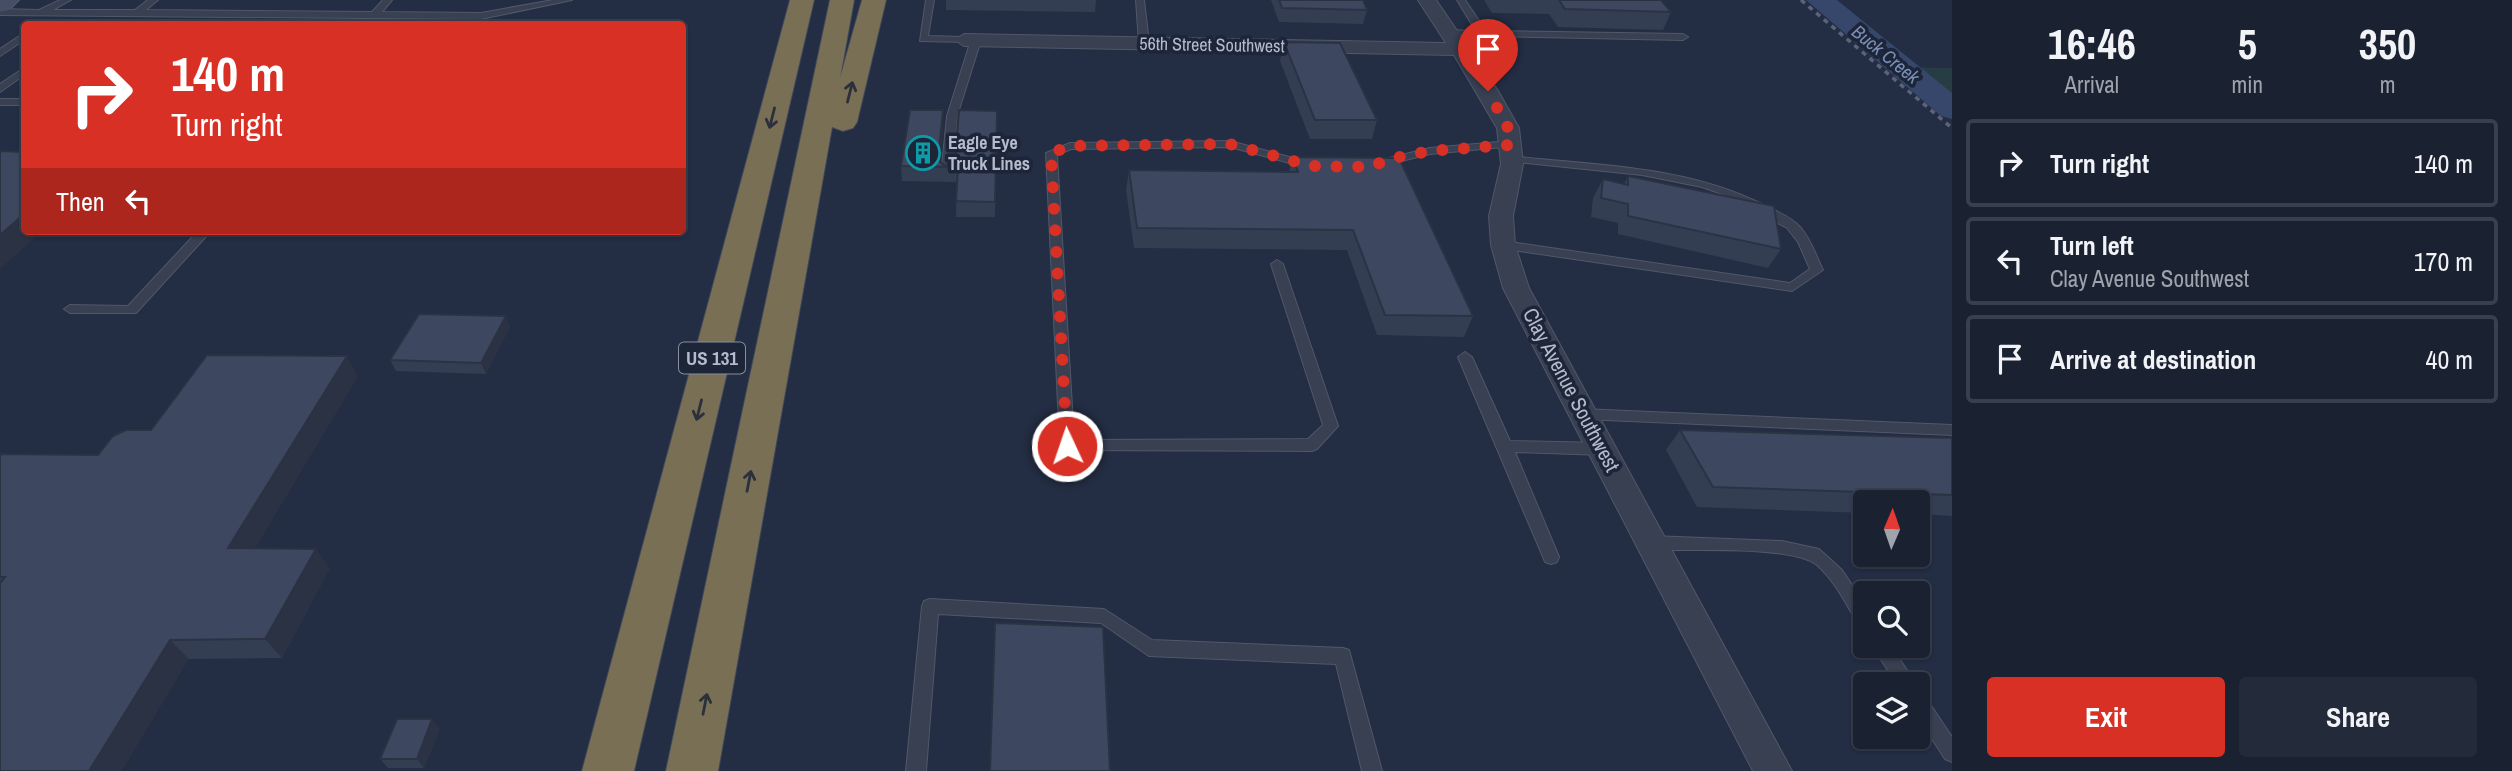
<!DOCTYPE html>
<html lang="en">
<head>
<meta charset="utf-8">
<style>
	body { margin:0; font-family:"Archivo Narrow",sans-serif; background:#232a3a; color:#f1f3f6; height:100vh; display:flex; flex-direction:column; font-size:26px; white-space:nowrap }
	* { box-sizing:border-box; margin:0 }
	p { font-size:23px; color:#9fa4ac }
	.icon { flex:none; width:38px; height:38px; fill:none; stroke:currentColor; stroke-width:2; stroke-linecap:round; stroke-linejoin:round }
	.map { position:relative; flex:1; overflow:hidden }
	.side { display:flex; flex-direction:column; background:#1a2232; width:560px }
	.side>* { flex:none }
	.guide { position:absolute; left:21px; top:21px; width:665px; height:214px; border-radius:7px; box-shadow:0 2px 5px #0004,0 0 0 2px #383f4d; background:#d93025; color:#fff; overflow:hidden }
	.needle { width:46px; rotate:2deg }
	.fabs { position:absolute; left:1853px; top:490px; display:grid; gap:14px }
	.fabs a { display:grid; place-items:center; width:77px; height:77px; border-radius:7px; background:#1a2232; box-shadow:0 2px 5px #0004,0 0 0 2px #383f4d; font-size:35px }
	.pin { position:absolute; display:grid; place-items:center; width:60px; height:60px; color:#fff; margin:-72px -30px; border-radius:50% 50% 50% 0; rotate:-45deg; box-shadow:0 0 7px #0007 }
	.pin .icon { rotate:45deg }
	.me { position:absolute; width:77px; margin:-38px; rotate:357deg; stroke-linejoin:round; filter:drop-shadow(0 0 5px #0008) }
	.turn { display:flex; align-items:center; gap:24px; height:147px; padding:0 35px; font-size:32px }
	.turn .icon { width:91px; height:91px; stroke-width:2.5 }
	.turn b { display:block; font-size:49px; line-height:60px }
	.then { display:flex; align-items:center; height:66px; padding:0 35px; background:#0003; gap:14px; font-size:26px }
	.eta { display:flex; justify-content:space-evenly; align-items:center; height:119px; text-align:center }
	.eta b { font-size:42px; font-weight:800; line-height:49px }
	.primary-button { display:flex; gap:14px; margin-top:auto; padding:14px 35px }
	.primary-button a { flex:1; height:80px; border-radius:7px; background:#d93025; color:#fff; font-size:28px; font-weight:800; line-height:80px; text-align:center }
	.primary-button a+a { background:#232a3a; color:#f1f3f6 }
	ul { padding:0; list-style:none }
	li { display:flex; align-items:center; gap:21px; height:88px; margin:0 14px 10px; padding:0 21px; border:4px solid #383f4d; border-radius:7px }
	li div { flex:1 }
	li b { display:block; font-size:26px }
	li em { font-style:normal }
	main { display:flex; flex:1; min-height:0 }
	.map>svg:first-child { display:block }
	.green { fill:#263d44 }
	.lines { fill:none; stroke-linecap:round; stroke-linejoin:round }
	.river { fill:#36476b; fill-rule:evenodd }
	.service-casing { stroke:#50586a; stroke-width:2 }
	.minor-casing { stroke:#50586a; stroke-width:2 }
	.secondary-casing { stroke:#50586a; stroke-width:2 }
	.motorway-casing { stroke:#40485a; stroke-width:2 }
	.service { fill:#384052; fill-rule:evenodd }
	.minor { fill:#384052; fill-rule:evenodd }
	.secondary { fill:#464e66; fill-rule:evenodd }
	.motorway { fill:#796f54; fill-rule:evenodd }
	.rail { stroke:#5a637a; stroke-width:3.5; stroke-dasharray:5 5; stroke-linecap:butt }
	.wall { fill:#343e53 }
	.shaded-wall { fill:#2b3243 }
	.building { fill:#3d4860; stroke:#2b3243; stroke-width:2 }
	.oneway { stroke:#2b303c }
	.route { stroke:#d93025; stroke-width:12; stroke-dasharray:0 21.6 }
	.labels { text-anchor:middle; stroke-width:7; stroke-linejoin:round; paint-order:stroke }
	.far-street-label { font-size:18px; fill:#b5bbcc; stroke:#1d2538 }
	.far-poi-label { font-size:18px; font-weight:bold; fill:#b5bbcc; stroke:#1d2538; text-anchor:start }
	.far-water-label { font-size:19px; font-style:italic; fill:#7a8eb6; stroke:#1d2538 }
	.shield { fill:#1d2538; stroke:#878ea0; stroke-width:2 }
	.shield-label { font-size:19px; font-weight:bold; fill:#b5bbcc }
	.street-label { font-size:21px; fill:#b5bbcc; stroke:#1d2538 }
</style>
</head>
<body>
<main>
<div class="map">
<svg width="1952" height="771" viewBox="0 0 1952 771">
	<rect width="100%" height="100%" fill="#232d43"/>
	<path class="green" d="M1903,67L1952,68V107Z"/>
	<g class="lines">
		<path class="river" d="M1806,0H1837L1952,93V119L1941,116Z"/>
		<g class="service-casing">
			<path id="service" d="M60,0H71L53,10H135L148,0H158L146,10L372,12L383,0H392L382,12L481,13L553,0H572L481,19L0,15V9L39,10Z
				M926,0H934L928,36L964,37L969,40L967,42L920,41Z
				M1136,0H1144L1149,43L1144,46L1139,43Z
				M1457,0H1465L1486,31L1683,34L1688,37L1683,40L1446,35L1444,33L1449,30L1476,31Z
				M24,33V40L0,56V49Z
				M976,37L981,40L957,116L953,176L947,179L941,176L947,116L971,40Z
				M24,68V75L0,92V84Z
				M0,99H24V105H0Z
				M1230,141L1312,163L1314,165L1308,168L1230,147L1071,149L1057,155L1074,440L1308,439L1323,425L1271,264L1277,260L1283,264L1338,426L1317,449L1312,451L1062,450L1060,446L1046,153L1070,143Z
				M1510,141L1515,144L1514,146L1430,154L1377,167L1371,164L1373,162L1430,148Z
				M1511,156C1597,166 1685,165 1764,205C1776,211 1791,217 1800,227C1811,239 1816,256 1823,270L1792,291L1499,248L1497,245L1503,241L1790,283L1810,269L1798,242L1787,228L1733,198L1702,187L1642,175L1507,161L1505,159Z
				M198,231H211L136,313H70L64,309L70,305L128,306Z
				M1465,352L1472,357L1510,441L1603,443L1608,445L1610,449L1608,453L1603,455L1515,452L1559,557L1557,562L1551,564L1545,562L1543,557L1458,357Z
				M1581,409L1952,425V435L1581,419L1574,414Z
				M1652,536L1782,541L1819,549L1842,570L1866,606V629L1860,627C1847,606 1836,582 1817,565C1792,545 1688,551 1652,550L1646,548L1644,543L1646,538Z
				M930,599L1104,609L1152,640L1343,648L1349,650L1382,771H1362L1336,664L1149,656L1101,623L938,614L926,771H906L922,606L924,601Z
				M1872,646H1891L1916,684H1897Z
				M1918,693L1924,695L1952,737V762L1945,759L1918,717Z"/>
		</g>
		<g class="minor-casing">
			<path id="minor" d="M1418,0H1436L1498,91L1519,128L1523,164L1513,216L1515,245L1529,288L1792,771H1753L1503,288L1491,245L1489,216L1501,164L1497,128L1454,55L964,46L955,40L964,34L1446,43Z"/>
		</g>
		<g class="secondary-casing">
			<path id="secondary" d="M0,0H19L9,10L0,12Z"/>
		</g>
		<g class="motorway-casing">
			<path id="motorway" d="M790,0H814L634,771H582Z
				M830,0H854L840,78L862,0H886L857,122L853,128L843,131L832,127L718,771H666Z"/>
		</g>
		<use href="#service" class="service"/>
		<use href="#minor" class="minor"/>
		<use href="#secondary" class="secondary"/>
		<use href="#motorway" class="motorway"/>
		<path class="rail" d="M1801,0L1952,128"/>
	</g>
	<path class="wall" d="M946,0H1096L1095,12L946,10Z
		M1271,0H1363L1367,10L1363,24L1279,22Z
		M1484,0H1661L1671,12L1663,30L1558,27L1549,14L1492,13Z
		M1284,42L1377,120L1372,139H1310L1280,61Z
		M943,110V125L940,162L945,166L955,161L997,111L995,217H956L957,182L902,181L901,166Z
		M1293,157L1473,316L1464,337L1377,335L1347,250L1134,248L1126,190L1129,170L1289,172Z
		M1628,176L1781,249L1768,268L1618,234V223L1591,217L1593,198L1603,179L1624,184Z
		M506,316L510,327L486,374L396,371L390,360Z
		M358,376L255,548L330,568L282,658L189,659L0,771V454L98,455L151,430Z
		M1680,430L1952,438V516L1918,514V502H1866V513L1697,507L1666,450Z
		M440,729L424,768H388L380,759Z"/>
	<path class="shaded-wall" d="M943,110V125L939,167L938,160Z
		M24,214V231H43L0,269V235Z
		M506,316L510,327L486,374L481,363Z
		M347,356L358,376L244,567L228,548Z
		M316,549L330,568L282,658L265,639Z
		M170,640L189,659L122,771H89Z
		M432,719L440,729L424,768L417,759Z"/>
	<path class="building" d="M1279,0H1363L1367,10L1282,8Z
		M1559,0H1661L1671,12L1565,9Z
		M1284,42L1340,43L1377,120H1315Z
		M910,110H943L938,160L945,166L955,161L959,110L997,111L995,202L956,201L958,167L901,166Z
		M0,151L24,152V214L0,235Z
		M1293,157L1399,158L1473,316L1385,315L1353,230L1137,228L1129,170L1298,172Z
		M1628,176L1774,206L1781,249L1628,216V204L1601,198L1603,179L1628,185Z
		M419,314L506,316L481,363L390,360Z
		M207,355L347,356L228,548L316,549L265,639L170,640L89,771H0V583L5,577H0V454L98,455L113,436L126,430H151Z
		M1680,430L1952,438V495L1713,487Z
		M995,623L1103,627L1110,771H990Z
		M397,719H432L417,759H380Z"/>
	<defs><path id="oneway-shaft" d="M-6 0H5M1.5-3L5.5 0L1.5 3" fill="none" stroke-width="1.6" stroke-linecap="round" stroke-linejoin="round" transform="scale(1.75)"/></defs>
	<g class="oneway">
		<use href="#oneway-shaft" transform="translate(850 92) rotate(-76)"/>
		<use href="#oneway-shaft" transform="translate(772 118) rotate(104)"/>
		<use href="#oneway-shaft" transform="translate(699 410) rotate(104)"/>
		<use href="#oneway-shaft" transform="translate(749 481) rotate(-79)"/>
		<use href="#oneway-shaft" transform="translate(705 704) rotate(-79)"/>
	</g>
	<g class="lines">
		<path class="route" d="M1067,446L1051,153L1070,146L1230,144L1312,166L1368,167L1394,158L1430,151L1510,145L1508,128L1488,91"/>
	</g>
	<defs>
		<g id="building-ring" transform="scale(1.75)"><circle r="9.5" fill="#1d2538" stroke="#0f9aa8" stroke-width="1.5"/><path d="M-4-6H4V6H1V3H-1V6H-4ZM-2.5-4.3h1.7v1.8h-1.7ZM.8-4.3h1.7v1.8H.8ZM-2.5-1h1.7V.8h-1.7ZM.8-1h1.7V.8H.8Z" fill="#0f9aa8"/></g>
	</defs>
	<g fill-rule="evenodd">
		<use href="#building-ring" x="923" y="153"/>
	</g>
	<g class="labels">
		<g class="far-street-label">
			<text transform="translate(1212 45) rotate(1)" y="6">56th Street Southwest</text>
		</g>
		<g class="far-poi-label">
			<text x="948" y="149">Eagle Eye<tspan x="948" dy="21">Truck Lines</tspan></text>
		</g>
		<g class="far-water-label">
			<text transform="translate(1886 54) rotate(39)" y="7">Buck Creek</text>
		</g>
		<rect class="shield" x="679" y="342.5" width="66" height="31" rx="5"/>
		<g class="shield-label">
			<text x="712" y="365">US 131</text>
		</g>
		<g class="street-label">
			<text transform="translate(1571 390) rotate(62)" y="7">Clay Avenue Southwest</text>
		</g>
	</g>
</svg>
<div class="fabs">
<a><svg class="needle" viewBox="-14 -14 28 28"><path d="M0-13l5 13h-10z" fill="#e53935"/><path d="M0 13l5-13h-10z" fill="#9fa4ac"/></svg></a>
<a><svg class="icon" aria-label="search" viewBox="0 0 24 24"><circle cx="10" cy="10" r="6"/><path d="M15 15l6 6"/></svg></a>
<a><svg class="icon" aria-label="layers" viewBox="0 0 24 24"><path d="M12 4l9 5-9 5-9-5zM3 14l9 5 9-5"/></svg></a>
</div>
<div class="pin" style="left:1488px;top:91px;background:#d93025"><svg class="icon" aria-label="arrive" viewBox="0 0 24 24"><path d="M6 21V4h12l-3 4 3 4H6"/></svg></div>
<svg class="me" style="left:1067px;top:446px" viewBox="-20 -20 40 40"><circle r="17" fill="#d93025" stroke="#fff" stroke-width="3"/><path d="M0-11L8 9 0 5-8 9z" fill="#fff"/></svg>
<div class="guide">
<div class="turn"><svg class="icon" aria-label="right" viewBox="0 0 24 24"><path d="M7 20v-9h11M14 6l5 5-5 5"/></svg><div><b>140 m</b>Turn right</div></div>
<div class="then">Then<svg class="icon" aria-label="left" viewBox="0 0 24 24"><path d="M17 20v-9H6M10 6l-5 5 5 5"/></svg></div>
</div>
</div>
<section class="side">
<div class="eta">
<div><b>16:46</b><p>Arrival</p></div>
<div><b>5</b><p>min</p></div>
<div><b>350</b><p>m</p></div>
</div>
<ul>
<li><svg class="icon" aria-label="right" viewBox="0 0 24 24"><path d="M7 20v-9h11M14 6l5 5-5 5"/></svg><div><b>Turn right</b></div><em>140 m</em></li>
<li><svg class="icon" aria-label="left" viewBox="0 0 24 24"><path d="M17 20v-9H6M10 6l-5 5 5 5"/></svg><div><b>Turn left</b><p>Clay Avenue Southwest</p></div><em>170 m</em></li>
<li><svg class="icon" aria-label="arrive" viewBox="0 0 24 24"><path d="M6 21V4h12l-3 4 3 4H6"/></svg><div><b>Arrive at destination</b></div><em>40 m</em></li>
</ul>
<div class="primary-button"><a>Exit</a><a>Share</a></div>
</section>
</main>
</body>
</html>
